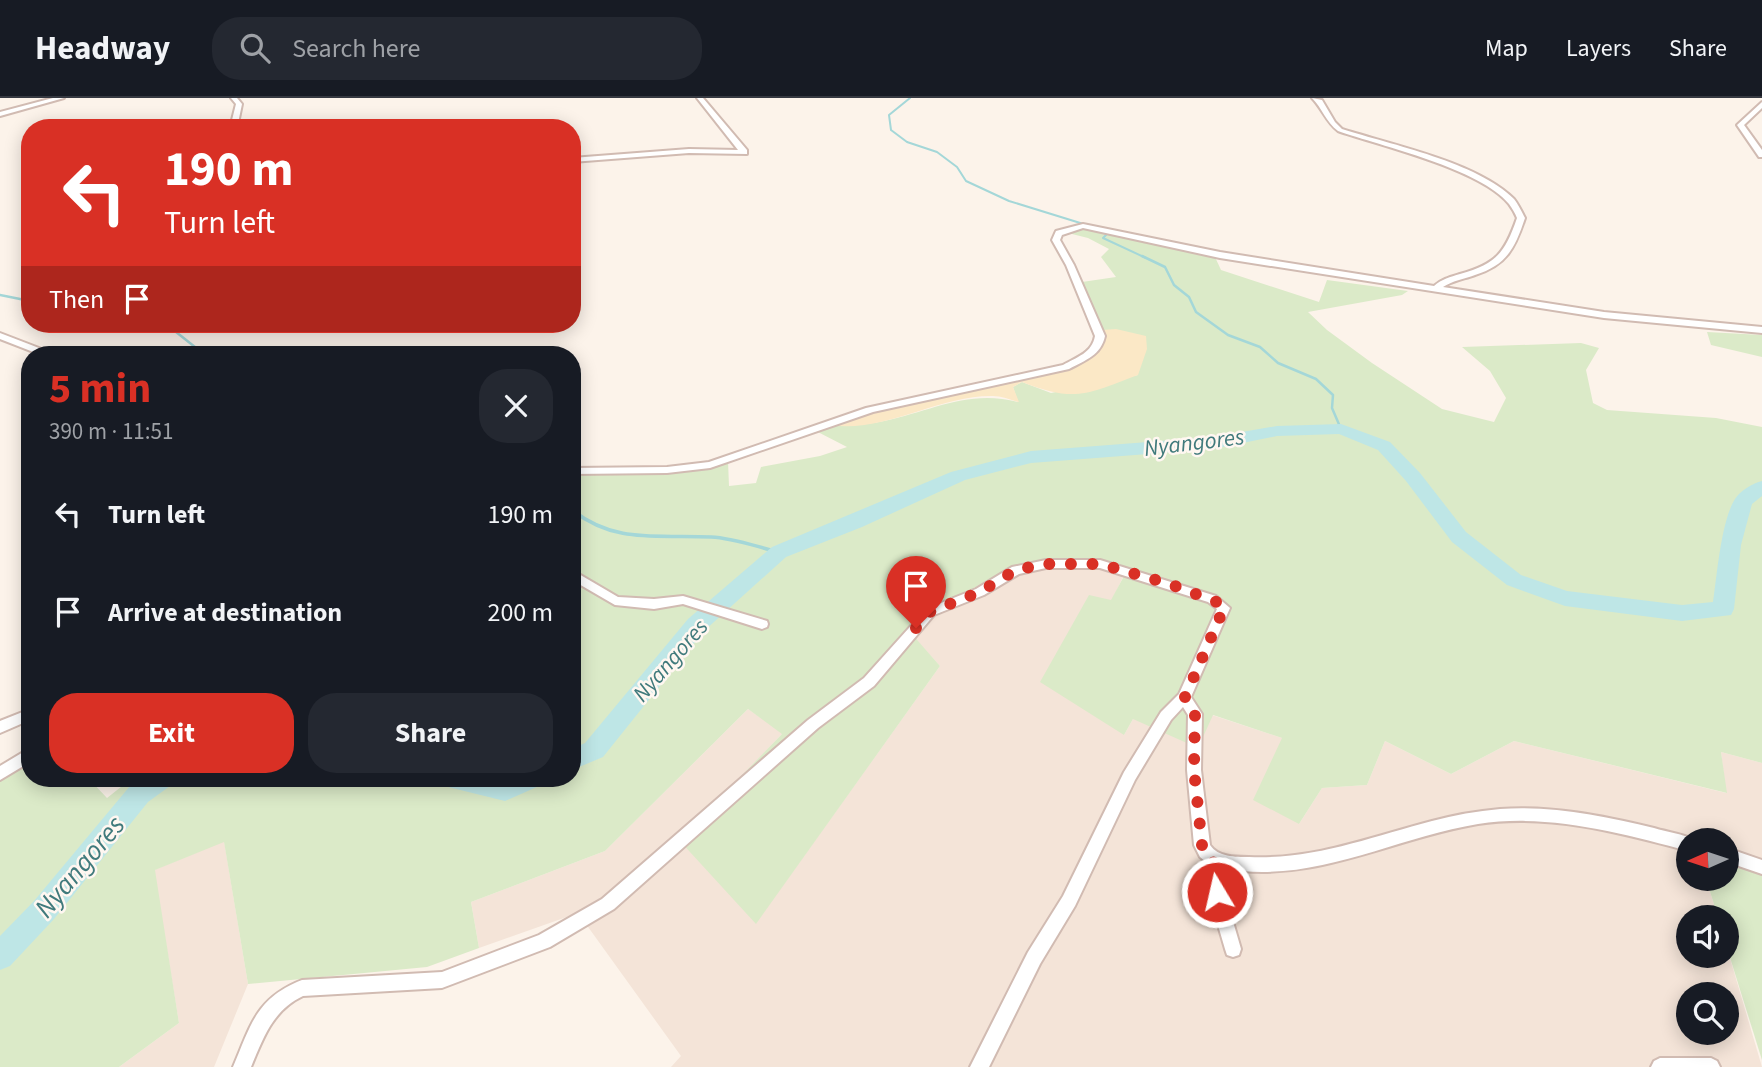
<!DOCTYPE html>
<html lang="en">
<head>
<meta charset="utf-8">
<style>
	body { margin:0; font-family:"Source Sans 3",sans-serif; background:#242831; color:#f1f3f6; height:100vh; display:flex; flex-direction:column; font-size:26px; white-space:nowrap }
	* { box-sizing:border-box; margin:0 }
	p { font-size:23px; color:#9ea1a6 }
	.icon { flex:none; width:38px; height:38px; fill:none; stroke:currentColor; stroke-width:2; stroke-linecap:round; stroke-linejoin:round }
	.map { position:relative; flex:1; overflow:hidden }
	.sheet { position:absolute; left:21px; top:248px; width:560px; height:441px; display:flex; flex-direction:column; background:#171b24; border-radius:28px; box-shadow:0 4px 18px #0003 }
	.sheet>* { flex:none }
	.hud { position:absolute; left:21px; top:21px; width:560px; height:214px; border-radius:28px; box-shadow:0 4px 18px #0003; background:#d93025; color:#fff; overflow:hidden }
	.needle { width:46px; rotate:267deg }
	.buttons { position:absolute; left:1676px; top:730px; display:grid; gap:14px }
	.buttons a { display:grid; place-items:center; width:63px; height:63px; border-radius:50%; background:#171b24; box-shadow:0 4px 18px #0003; font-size:35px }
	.pin { position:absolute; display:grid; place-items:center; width:60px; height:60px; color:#fff; margin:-72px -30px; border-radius:50% 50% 50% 0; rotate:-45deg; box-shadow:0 0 7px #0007 }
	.pin .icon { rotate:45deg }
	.me { position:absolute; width:77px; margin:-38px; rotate:351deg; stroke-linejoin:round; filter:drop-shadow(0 0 5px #0008) }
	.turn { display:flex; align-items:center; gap:24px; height:147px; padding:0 28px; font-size:32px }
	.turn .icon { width:91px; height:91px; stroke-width:2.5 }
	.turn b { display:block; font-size:49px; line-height:60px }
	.then { display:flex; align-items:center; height:66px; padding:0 28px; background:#0003; gap:14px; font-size:26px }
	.round { display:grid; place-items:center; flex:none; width:74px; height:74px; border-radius:28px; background:#242831 }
	.headline { display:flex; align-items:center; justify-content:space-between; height:119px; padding:0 28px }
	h1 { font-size:42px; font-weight:700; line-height:52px; color:#d93025 }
	.primary-button { display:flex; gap:14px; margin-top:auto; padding:14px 28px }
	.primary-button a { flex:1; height:80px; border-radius:28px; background:#d93025; color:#fff; font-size:28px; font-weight:700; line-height:80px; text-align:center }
	.primary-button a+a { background:#242831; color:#f1f3f6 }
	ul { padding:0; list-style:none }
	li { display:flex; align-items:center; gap:21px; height:98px; padding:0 28px }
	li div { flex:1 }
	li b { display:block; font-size:26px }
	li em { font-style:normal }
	header { display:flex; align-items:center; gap:42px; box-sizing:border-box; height:98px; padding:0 35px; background:#171b24; border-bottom:2px solid #363941 }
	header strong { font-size:33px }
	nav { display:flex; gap:38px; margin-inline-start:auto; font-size:24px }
	.search { width:490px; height:63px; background:#242831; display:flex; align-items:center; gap:18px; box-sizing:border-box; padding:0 24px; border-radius:28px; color:#9ea1a6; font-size:26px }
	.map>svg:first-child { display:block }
	.residential { fill:#f4e4d8; fill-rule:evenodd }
	.green { fill:#dbeac8 }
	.sand { fill:#fbe8c6 }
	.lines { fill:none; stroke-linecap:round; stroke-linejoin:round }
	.stream-far2 { stroke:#a4d7d8; stroke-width:2 }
	.stream-far1 { stroke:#a4d7d8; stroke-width:2.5 }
	.stream { stroke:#a4d7d8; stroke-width:3.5 }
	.river { fill:#bee6e6; fill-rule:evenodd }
	.minor-casing { stroke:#d1bbb2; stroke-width:4 }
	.minor { fill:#fff; fill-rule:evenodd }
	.route { stroke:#d93025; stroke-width:12; stroke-dasharray:0 21.6 }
	.labels { text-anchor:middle; stroke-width:5; stroke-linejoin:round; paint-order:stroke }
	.water-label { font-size:23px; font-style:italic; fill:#407a7c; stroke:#fff7f1 }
	.near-water-label { font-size:28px; font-style:italic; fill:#407a7c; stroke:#fff7f1 }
</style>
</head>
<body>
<header>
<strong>Headway</strong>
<div class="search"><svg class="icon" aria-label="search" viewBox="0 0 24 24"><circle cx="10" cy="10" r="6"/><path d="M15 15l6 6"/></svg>Search here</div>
<nav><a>Map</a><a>Layers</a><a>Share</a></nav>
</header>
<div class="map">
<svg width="1762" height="969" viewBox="0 0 1762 969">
	<rect width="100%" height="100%" fill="#fcf3ea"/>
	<path class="residential" d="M1076,464L1124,477L1112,502L1124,637L1133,621L1212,617L1282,640L1299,726L1322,690L1367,687L1385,643L1451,676L1514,643L1726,695L1721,654L1762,665V771L1727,763V742H1689V780L1706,781L1718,819H1689V858H1727V850L1762,969H671L681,958L578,815L479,850L471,804L605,753L748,611L783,635L680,742L756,825L940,568L911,536L950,505L1003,473L1038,465ZM1689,896H1727V934H1689Z
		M224,743L248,886L214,969H119L179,925L154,772Z"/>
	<path class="green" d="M1082,130L1215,159L1221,172L1319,204L1327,182L1408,193L1402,197L1308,214L1327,232L1372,265L1442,311L1494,324L1506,300L1490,273L1462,249L1581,245L1599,250L1586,272L1593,305L1607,312L1716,320L1762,329V665L1721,654L1727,695L1514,643L1451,676L1385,643L1367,687L1322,690L1299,726L1253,702L1282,640L1213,617L1198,650L1133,621L1124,637L1040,584L1089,497L1111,502L1124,478C1030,445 983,479 911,535L940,568L756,826L679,742L782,636L748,611L605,753L471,804L479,850L427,869L248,886L224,744L155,772L179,925L119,969H0V678L30,661V681H89L107,700L131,681H572V376L614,375L728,363L729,388L756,385L761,369L820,358L847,349L814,332C836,324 861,329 884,323C932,313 968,291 1018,304L1013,289L1022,284L1051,295L1138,277L1101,232L1082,184L1116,179L1101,159L1109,151L1088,140L1068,135Z
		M1707,234L1762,237V259L1711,247Z
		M1727,763L1762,771V962L1727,850V819H1718L1706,781L1727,780Z"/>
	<path class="sand" d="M1116,231L1146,238L1147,251L1138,277C1087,296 1076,305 1022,284L1013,289L1019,304C1011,302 1001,298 993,298C939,297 883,336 830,327C893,306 959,297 1024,280C1051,273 1076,270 1098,252L1101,232Z"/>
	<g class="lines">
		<path class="stream-far2" d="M910,0L889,17L891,32L907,44L937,54L957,69L966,83L1009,103L1090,128
			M1109,134L1103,140L1146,160"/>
		<path class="stream-far1" d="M1142,158L1165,169L1174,187L1189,199L1196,214L1228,237L1260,249L1278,265L1316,281L1333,297L1332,310L1341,331
			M0,197L30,203
			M166,226L205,257"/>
		<path class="stream" d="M572,412C617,447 658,436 711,439C734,440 757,449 779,454"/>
		<path class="river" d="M1341,326L1390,344L1420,375L1466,434L1521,477L1567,493L1682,507L1713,504C1717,478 1721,423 1735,401C1740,393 1753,385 1762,383V398L1752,406L1741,447L1734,511L1731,517L1682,523L1565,508L1507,487L1452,444L1406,383L1378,352L1339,336L1277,338L1213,351L1031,365L965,382L862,429L786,459L704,533L603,659L572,672V651L585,645L688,521L772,449L951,374L1031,353L1213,339L1277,328Z
			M141,681H173L170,688L148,704L54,821L10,868L0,872V838L34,803L130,688Z
			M441,681H542L539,688L505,703L444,688Z"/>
		<g class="minor-casing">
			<path id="minor" d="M53,0H64L0,18V14Z
				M231,0H237L242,6L237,30H230L236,6Z
				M697,0H703L747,52V56L689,55L572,64V60L689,51L738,52Z
				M1312,0L1322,2L1335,24L1342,31C1392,47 1477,64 1514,101C1518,106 1522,114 1525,120C1515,150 1507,167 1475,177C1464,181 1452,183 1443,189L1604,214L1762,229V235L1604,220L1220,160L1083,130L1062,137L1060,142L1074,167L1105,238C1101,257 1086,262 1069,271L873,314L710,370L667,375L572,376V370L667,369L709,364L866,310L1063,267C1077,259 1092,255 1095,238L1066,167L1052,142L1056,133L1083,126L1220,154L1434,188C1442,181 1450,179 1460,176C1496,166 1505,155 1517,120C1515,115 1512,110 1509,106C1481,71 1381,48 1338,33C1326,24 1322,10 1312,0Z
				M1762,4V10L1744,27L1762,52V59H1759L1737,27Z
				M0,235L52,255L54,257H41L0,241Z
				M1046,462H1100L1216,498L1230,510L1191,599L1202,616L1201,672L1210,747C1218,759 1235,759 1249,759C1313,762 1371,739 1432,723C1454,717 1477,713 1500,711C1551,707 1605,718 1654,730C1667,734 1683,736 1695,742H1689V753C1621,735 1548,715 1478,726C1392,740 1311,788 1222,770L1229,810L1241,851L1239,857L1233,859L1227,857L1225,851L1213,810L1206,764L1200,759L1194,747L1187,672L1188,617L1183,609L1171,622L1135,682L1075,808L1040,866L989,969H970L1028,854L1063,798L1124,674L1161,614L1179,596L1217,511L1208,504L1100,470H1046L1019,476L984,497L934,517L874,588L818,630L614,811L550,849L442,890L303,898C273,912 263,940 251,969H233C251,927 256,900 302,882L442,874L539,837L602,801L808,622L864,580L926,511L976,491L1012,469Z
				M572,472L618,499L654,501L683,498L767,523L768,526L767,529L762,531L683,506L654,511L615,507L572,482Z
				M30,611V622L0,635V623Z
				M30,650V664L0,682V668Z
				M1727,750L1762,762V776L1727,764Z
				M1660,960H1711L1717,963L1720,969H1651L1654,963Z"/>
		</g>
		<use href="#minor" class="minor"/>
	</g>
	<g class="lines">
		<path class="route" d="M916,530L930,514L980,494L1016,472L1046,466H1100L1167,485L1222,506L1224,510L1185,599L1195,616L1194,672L1202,747L1206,755L1213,761L1217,794"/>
	</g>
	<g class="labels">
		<g class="water-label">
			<text transform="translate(1194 344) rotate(-7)" y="8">Nyangores</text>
			<text transform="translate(670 562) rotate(-49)" y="8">Nyangores</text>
		</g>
		<g class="near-water-label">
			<text transform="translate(79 768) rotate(-50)" y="10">Nyangores</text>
		</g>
	</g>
</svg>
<div class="buttons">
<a><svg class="needle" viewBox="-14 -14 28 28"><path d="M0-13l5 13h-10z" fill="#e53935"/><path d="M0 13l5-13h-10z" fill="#9ea1a6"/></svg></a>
<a><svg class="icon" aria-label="sound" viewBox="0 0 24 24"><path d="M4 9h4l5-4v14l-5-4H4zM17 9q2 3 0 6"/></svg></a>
<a><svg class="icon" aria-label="search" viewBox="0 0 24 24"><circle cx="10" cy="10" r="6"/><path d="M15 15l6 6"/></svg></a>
</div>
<div class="pin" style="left:916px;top:530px;background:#d93025"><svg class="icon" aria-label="arrive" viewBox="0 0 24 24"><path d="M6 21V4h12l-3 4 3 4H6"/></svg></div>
<svg class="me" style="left:1217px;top:794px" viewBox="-20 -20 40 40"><circle r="17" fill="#d93025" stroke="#fff" stroke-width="3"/><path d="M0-11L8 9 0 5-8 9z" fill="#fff"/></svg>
<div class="hud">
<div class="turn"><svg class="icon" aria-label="left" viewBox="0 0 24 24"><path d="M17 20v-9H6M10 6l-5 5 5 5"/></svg><div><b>190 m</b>Turn left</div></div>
<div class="then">Then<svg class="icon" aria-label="arrive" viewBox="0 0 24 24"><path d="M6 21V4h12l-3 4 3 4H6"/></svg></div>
</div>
<section class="sheet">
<div class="headline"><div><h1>5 min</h1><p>390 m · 11:51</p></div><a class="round"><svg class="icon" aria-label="close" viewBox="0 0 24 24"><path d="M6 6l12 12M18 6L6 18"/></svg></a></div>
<ul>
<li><svg class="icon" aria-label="left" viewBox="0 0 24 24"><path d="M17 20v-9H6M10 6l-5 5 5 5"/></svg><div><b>Turn left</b></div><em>190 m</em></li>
<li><svg class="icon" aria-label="arrive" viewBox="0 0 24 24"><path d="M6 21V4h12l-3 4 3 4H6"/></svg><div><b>Arrive at destination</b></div><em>200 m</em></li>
</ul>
<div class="primary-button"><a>Exit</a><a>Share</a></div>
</section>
</div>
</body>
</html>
